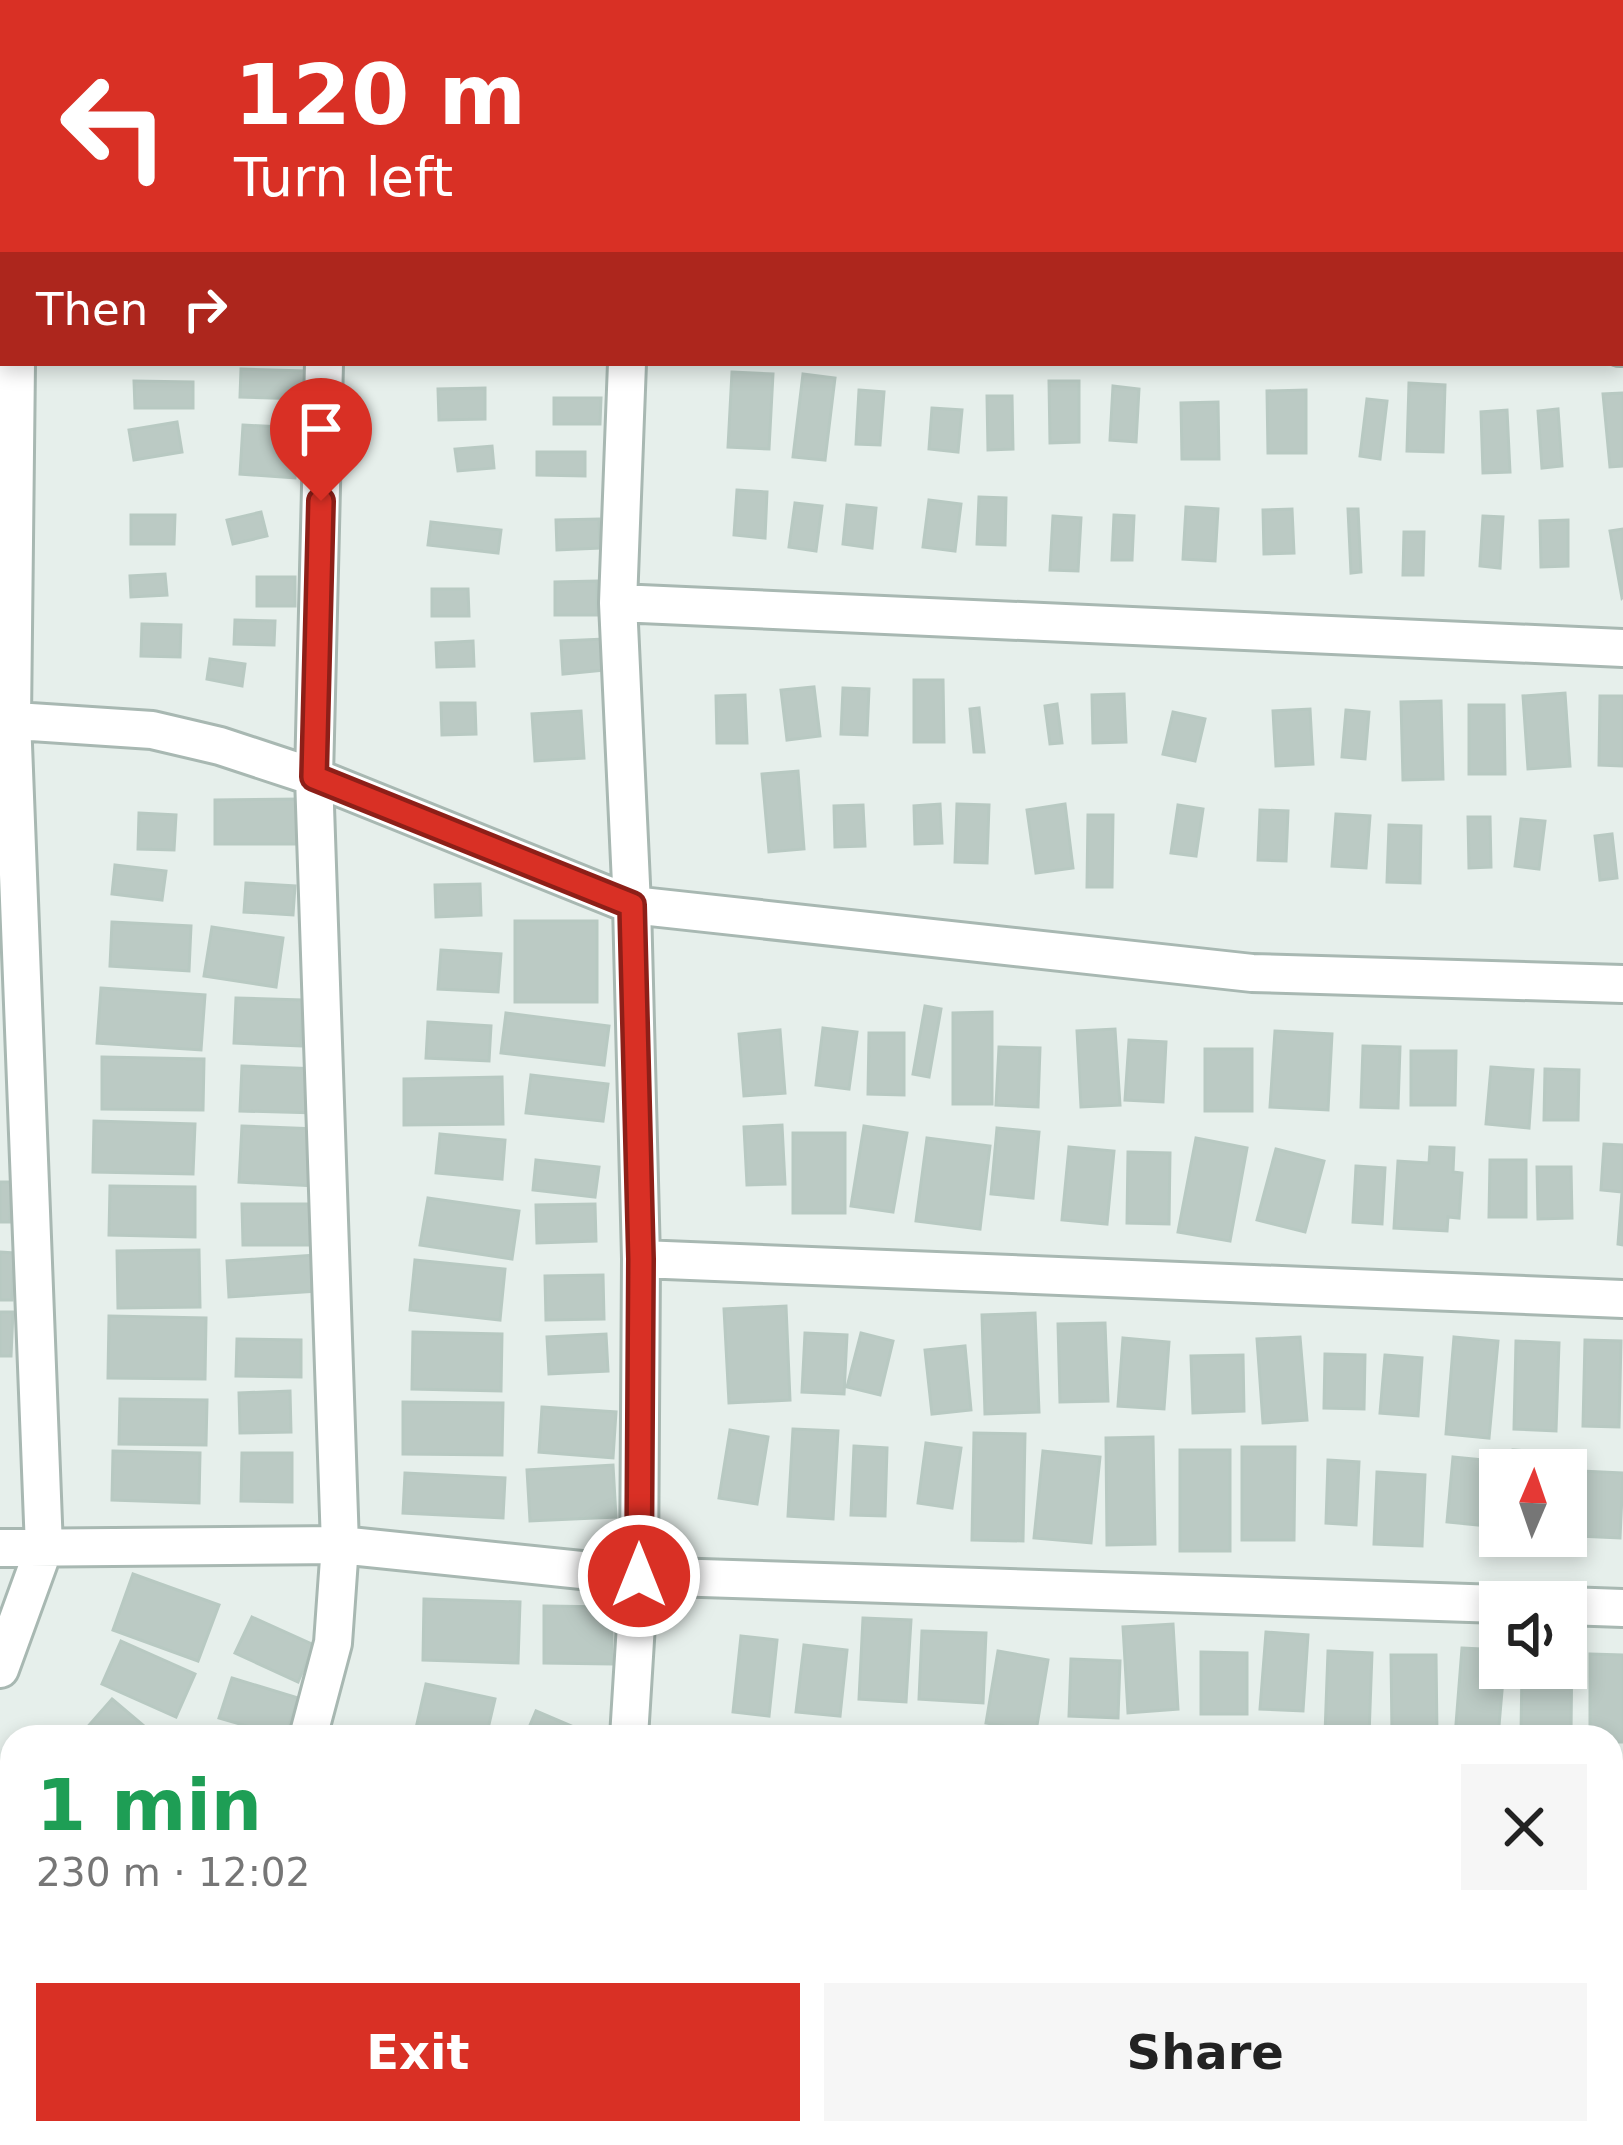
<!DOCTYPE html>
<html lang="en">
<head>
<meta charset="utf-8">
<style>
	body { margin:0; font-family:"DejaVu Sans",sans-serif; background:#f6f6f6; color:#222; height:100vh; display:flex; flex-direction:column; font-size:45px; white-space:nowrap }
	* { box-sizing:border-box; margin:0 }
	p { font-size:39px; color:#767676 }
	.icon { flex:none; width:66px; height:66px; fill:none; stroke:currentColor; stroke-width:2; stroke-linecap:round; stroke-linejoin:round }
	.map { position:relative; flex:1; overflow:hidden }
	.side { position:absolute; left:0px; top:1725px; width:1623px; height:420px; display:flex; flex-direction:column; background:#fff; border-radius:36px 36px 0 0; box-shadow:0 6px 18px #0003 }
	.side>* { flex:none }
	.guide { position:absolute; left:0px; top:0px; width:1623px; height:366px; box-shadow:0 6px 18px #0003; background:#d93025; color:#fff; overflow:hidden }
	.needle { width:78px; rotate:2deg }
	.fabs { position:absolute; left:1479px; top:1449px; display:grid; gap:24px }
	.fabs a { display:grid; place-items:center; width:108px; height:108px; border-radius:0px; background:#fff; box-shadow:0 6px 18px #0003; font-size:60px }
	.pin { position:absolute; display:grid; place-items:center; width:102px; height:102px; color:#fff; margin:-123px -51px; border-radius:50% 50% 50% 0; rotate:-45deg; box-shadow:0 0 12px #0007 }
	.pin .icon { rotate:45deg }
	.me { position:absolute; width:132px; margin:-66px; rotate:0deg; stroke-linejoin:round; filter:drop-shadow(0 0 9px #0008) }
	.turn { display:flex; align-items:center; gap:42px; height:252px; padding:0 36px; font-size:54px }
	.turn .icon { width:156px; height:156px; stroke-width:2.5 }
	.turn b { display:block; font-size:84px; line-height:102px }
	.then { display:flex; align-items:center; height:114px; padding:0 36px; background:#0003; gap:24px; font-size:45px }
	.round { display:grid; place-items:center; flex:none; width:126px; height:126px; border-radius:0px; background:#f6f6f6 }
	.head { display:flex; align-items:center; justify-content:space-between; height:204px; padding:0 36px }
	h1 { font-size:72px; font-weight:600; line-height:90px; color:#1e9e55 }
	.primary-button { display:flex; gap:24px; margin-top:auto; padding:24px 36px }
	.primary-button a { flex:1; height:138px; border-radius:0px; background:#d93025; color:#fff; font-size:48px; font-weight:600; line-height:138px; text-align:center }
	.primary-button a+a { background:#f6f6f6; color:#222 }
	.map>svg:first-child { display:block }
	.building { fill:#bbcac4; stroke:#b8c9c2; stroke-width:3 }
	.lines { fill:none; stroke-linecap:round; stroke-linejoin:round }
	.minor-casing { stroke:#a8b8b2; stroke-width:42 }
	.minor { stroke:#fff; stroke-width:36 }
	.route-casing { stroke:#8d1f18; stroke-width:30 }
	.route { stroke:#d93025; stroke-width:21 }
</style>
</head>
<body>
<div class="map">
<svg width="1623" height="2145" viewBox="0 0 1623 2145">
	<rect width="100%" height="100%" fill="#e6efeb"/>
	<path class="building" d="M241,369L305,371L304,399L240,397Z
		M732,372L773,374L769,449L728,447Z
		M803,374L835,378L825,460L793,457Z
		M134,381L193,382V408H135Z
		M1049,381H1079V442L1050,443Z
		M1409,383L1445,385L1443,452L1407,451Z
		M1113,386L1139,389L1136,442L1110,440Z
		M485,388V419L439,420L438,389Z
		M859,390L884,392L880,445L856,444Z
		M1306,390V453H1268L1267,391Z
		M1623,393V466L1610,467L1603,394Z
		M987,396H1012L1013,449L988,450Z
		M554,398H601L600,424H554Z
		M1367,399L1387,401L1380,459L1360,456Z
		M1218,402L1219,459H1182L1181,403Z
		M932,408L962,410L958,452L929,449Z
		M1558,409L1562,466L1542,468L1538,411Z
		M1507,410L1510,472L1483,473L1481,412Z
		M177,422L182,452L134,460L129,430Z
		M243,425L299,428L295,478L240,474Z
		M492,446L494,468L458,471L455,449Z
		M537,452H585V476L537,475Z
		M737,490L767,492L765,538L734,535Z
		M979,497L1006,498L1005,545L977,544Z
		M929,500L961,504L955,551L923,547Z
		M795,503L822,506L816,551L789,547Z
		M847,505L876,508L872,548L843,544Z
		M1186,507L1218,509L1215,561L1183,559Z
		M1292,509L1294,553L1264,554L1263,510Z
		M1348,509H1358L1361,572L1351,573Z
		M261,512L267,536L233,544L227,520Z
		M131,515H175L174,544H131Z
		M1114,515L1134,516L1132,560H1112Z
		M1053,516L1081,518L1078,571L1050,570Z
		M1483,516L1503,517L1500,568L1480,566Z
		M599,519L600,548L557,550L556,520Z
		M1568,520V566L1541,567L1540,521Z
		M431,522L501,530L498,553L428,545Z
		M1623,529V597L1622,598L1610,531Z
		M1404,532H1424L1423,575H1403Z
		M165,574L167,595L131,597L130,576Z
		M257,577H295V606H257Z
		M597,581V615H555V582Z
		M432,589H468L469,616H432Z
		M235,620L275,621L274,645L234,644Z
		M142,624L181,625L180,657L141,656Z
		M604,639L606,670L563,674L561,641Z
		M473,641L474,666L437,667L436,643Z
		M210,659L245,664L242,686L207,679Z
		M914,680H943L944,742H914Z
		M814,687L820,736L787,740L781,690Z
		M843,688L869,689L867,735L841,734Z
		M1565,693L1570,766L1528,769L1523,696Z
		M1124,694L1126,742L1093,743L1092,695Z
		M745,695L747,743H717L716,696Z
		M1600,696H1623V766L1599,765Z
		M1441,701L1443,779L1403,780L1401,702Z
		M441,703H475L476,734L442,735Z
		M1057,704L1062,743L1050,744L1045,706Z
		M1469,705H1504L1505,774H1469Z
		M979,708L984,752H974L970,709Z
		M1310,709L1313,764L1276,766L1273,711Z
		M1346,710L1369,712L1365,759L1342,757Z
		M581,711L584,758L535,761L532,714Z
		M1173,712L1205,719L1195,761L1163,754Z
		M798,771L804,849L769,852L762,774Z
		M301,799V844H215V800Z
		M940,804L942,843L915,844L914,806Z
		M957,804L989,805L987,863L955,862Z
		M1065,804L1073,868L1036,873L1027,810Z
		M863,805L865,846L835,847L834,806Z
		M1178,805L1203,809L1196,856L1171,853Z
		M1260,810L1288,811L1286,861L1258,860Z
		M139,813L176,815L174,850L138,849Z
		M1336,814L1370,816L1366,868L1332,866Z
		M1088,815H1113L1112,887H1087Z
		M1468,817H1490L1491,867L1469,868Z
		M1521,819L1545,821L1539,869L1515,866Z
		M1389,825L1421,826L1420,883L1387,882Z
		M1612,834L1617,878L1600,880L1595,836Z
		M115,865L166,871L162,900L112,894Z
		M246,883L295,886L293,915L244,912Z
		M480,884L481,915L436,917L435,885Z
		M515,921H597V1002H515Z
		M112,922L191,926L189,971L110,966Z
		M212,927L283,938L276,987L204,976Z
		M441,950L501,954L498,992L438,989Z
		M101,988L205,995L201,1050L97,1043Z
		M236,998L302,1000L301,1046L234,1043Z
		M925,1006L941,1009L929,1077L913,1074Z
		M992,1012V1104H953V1013Z
		M506,1013L609,1026L604,1065L501,1053Z
		M428,1022L491,1026L489,1061L426,1058Z
		M823,1028L857,1032L849,1089L816,1085Z
		M1115,1029L1120,1105L1081,1107L1077,1031Z
		M780,1030L785,1093L744,1096L739,1034Z
		M1275,1031L1332,1034L1328,1110L1270,1107Z
		M869,1033H904V1095L868,1094Z
		M1129,1040L1166,1042L1163,1102L1125,1100Z
		M1363,1046L1400,1047L1398,1108L1361,1107Z
		M999,1047L1040,1048L1038,1107L996,1105Z
		M1205,1049H1252V1111H1205Z
		M1411,1051H1456L1455,1105H1411Z
		M102,1057L204,1059L203,1110L102,1109Z
		M242,1066L318,1069L317,1113L240,1111Z
		M1491,1067L1533,1070L1529,1128L1486,1124Z
		M1545,1069L1579,1070L1578,1120H1544Z
		M531,1075L608,1084L603,1121L526,1113Z
		M502,1077L503,1124L404,1125V1079Z
		M94,1121L195,1124L193,1174L93,1172Z
		M782,1125L785,1184L747,1185L744,1127Z
		M242,1126L317,1129L315,1186L239,1182Z
		M864,1126L907,1133L893,1212L851,1206Z
		M997,1128L1039,1132L1033,1198L991,1194Z
		M793,1133H845V1213H793Z
		M440,1134L505,1140L502,1179L436,1173Z
		M927,1138L990,1146L980,1229L916,1221Z
		M1196,1138L1247,1148L1230,1241L1178,1232Z
		M1604,1144L1623,1145V1245L1618,1244L1622,1192L1601,1190Z
		M1069,1147L1114,1151L1107,1224L1062,1220Z
		M1430,1147L1454,1148L1453,1172L1462,1173L1459,1218L1448,1217L1447,1231L1394,1228L1398,1161L1429,1163Z
		M1276,1149L1324,1161L1305,1232L1257,1220Z
		M1128,1152L1170,1153L1169,1224L1127,1223Z
		M536,1160L599,1167L595,1197L533,1190Z
		M1490,1160H1526V1217H1489Z
		M1356,1166L1385,1168L1382,1224L1353,1222Z
		M1537,1167H1571L1572,1218L1538,1219Z
		M0,1182H11L10,1222H0Z
		M110,1186L195,1187V1237L109,1235Z
		M428,1198L519,1211L512,1259L420,1245Z
		M242,1204H312L313,1245H243Z
		M595,1204L596,1241L537,1243L536,1205Z
		M199,1250L200,1307L118,1308L117,1251Z
		M0,1252L14,1253L12,1300H0Z
		M315,1255L317,1291L229,1297L227,1261Z
		M415,1260L505,1269L500,1320L410,1310Z
		M603,1275L604,1319L546,1320L545,1276Z
		M786,1306L790,1400L729,1403L724,1309Z
		M0,1312H13L11,1356H0Z
		M1035,1313L1039,1412L985,1414L982,1315Z
		M109,1316L206,1318L205,1379L108,1378Z
		M1105,1323L1108,1401L1060,1402L1058,1324Z
		M413,1332L502,1334L501,1391L412,1389Z
		M805,1333L847,1335L844,1394L802,1392Z
		M861,1333L893,1341L880,1395L847,1387Z
		M606,1334L608,1371L549,1374L547,1337Z
		M1300,1337L1307,1420L1263,1423L1257,1339Z
		M1454,1337L1498,1341L1489,1438L1446,1434Z
		M1123,1338L1169,1342L1164,1409L1118,1406Z
		M237,1339L301,1340V1377L236,1376Z
		M1585,1340L1621,1341L1619,1427L1583,1426Z
		M1516,1341L1559,1343L1556,1431L1514,1429Z
		M965,1346L971,1410L932,1414L925,1350Z
		M1325,1354L1365,1355L1364,1409L1324,1408Z
		M1243,1355L1244,1411L1193,1413L1191,1356Z
		M1385,1355L1422,1358L1418,1416L1380,1413Z
		M290,1391L291,1432L240,1433L239,1393Z
		M120,1399L207,1400L206,1445L119,1444Z
		M403,1402L503,1403L502,1455L403,1454Z
		M542,1407L616,1412L613,1458L539,1452Z
		M793,1429L838,1431L833,1519L788,1516Z
		M730,1430L768,1437L757,1504L719,1498Z
		M974,1433L1025,1434L1023,1541L972,1540Z
		M1153,1437L1155,1544L1107,1545L1106,1438Z
		M926,1443L961,1448L952,1508L918,1503Z
		M854,1446L887,1448L885,1516L851,1515Z
		M1242,1447H1295L1294,1540H1242Z
		M1180,1450H1230V1551H1180Z
		M1513,1450L1551,1452L1550,1470H1512Z
		M113,1451L200,1453L199,1503L112,1500Z
		M1043,1451L1100,1457L1091,1543L1034,1538Z
		M242,1453H292V1502L241,1501Z
		M1453,1457L1495,1461L1489,1526L1447,1522Z
		M1328,1460L1359,1462L1356,1525L1326,1523Z
		M613,1465L616,1517L530,1521L527,1470Z
		M1581,1471L1623,1473L1620,1538L1578,1536Z
		M1377,1472L1425,1475L1422,1546L1374,1544Z
		M405,1473L505,1478L503,1518L403,1513Z
		M133,1574L219,1605L198,1661L113,1630Z
		M424,1599L520,1602L518,1663L423,1660Z
		M544,1606L612,1607V1664L544,1663Z
		M252,1617L314,1645L298,1682L235,1653Z
		M863,1618L911,1620L906,1702L859,1699Z
		M1173,1624L1178,1709L1128,1713L1123,1627Z
		M922,1631L986,1633L983,1703L919,1699Z
		M1266,1632L1308,1635L1303,1711L1260,1709Z
		M741,1636L777,1640L769,1716L733,1712Z
		M1566,1640H1572L1571,1734H1521L1522,1668H1566Z
		M121,1641L195,1674L176,1717L102,1684Z
		M804,1645L847,1650L840,1716L796,1712Z
		M1462,1648L1500,1650V1668H1504L1498,1737H1455Z
		M998,1651L1048,1660L1036,1731L986,1723Z
		M1328,1651L1372,1653L1369,1736L1325,1734Z
		M1201,1652L1247,1653V1714H1201Z
		M1590,1654L1623,1655V1742H1611V1737H1590Z
		M1391,1655H1436L1437,1735H1392Z
		M1071,1659L1120,1661L1118,1718L1069,1716Z
		M232,1678L298,1698L285,1737L219,1718Z
		M426,1684L495,1699L486,1737H414Z
		M112,1699L157,1737H92L84,1731Z
		M536,1711L597,1737H525Z
		M1611,1770L1623,1771V1862L1611,1861Z
		M1623,1980V2038L1611,2039V1981Z
		M10,2022L12,2023V2068L0,2063V2043Z
		M1611,2072L1623,2073V2145H1570V2133H1611Z
		M0,2082L12,2087V2127L0,2122Z
		M60,2133H143L142,2145H58Z
		M287,2133H315L337,2145H280Z
		M414,2133H480L474,2145H440Z
		M982,2133H1035L1036,2145H983Z
		M1044,2133H1094L1093,2145H1043Z
		M1124,2133H1168V2145H1124Z
		M1185,2133H1234L1235,2145H1185Z
		M1250,2133H1294L1293,2145H1250Z
		M1303,2133H1363V2145H1303Z
		M1434,2133H1492V2145H1433Z
		M1505,2133H1560L1559,2145H1505Z"/>
	<g class="lines">
		<g class="minor-casing">
			<path id="minor" d="M714,0L790,3
				M33,3V0
				M363,3L370,0
				M648,3V0
				M1620,36H1623
				M0,240H3
				M1620,347H1623
				M627,363L618,603L632,905L641,1259L639,1576L629,1737
				M618,603L1623,648
				M0,720L152,730L220,746L314,777L632,905L1252,973L1623,984
				M641,1259L1623,1299
				M0,1548L340,1545L639,1576L1500,1604
				M1566,1606L1623,1608
				M0,1669L44,1548L12,719L16,363
				M308,1737L333,1643L340,1545L314,777L324,363
				M1611,1911H1623
				M160,2145L164,2133
				M496,2145L500,2133"/>
		</g>
		<use href="#minor" class="minor"/>
	</g>
	<g class="lines">
		<g class="route-casing">
			<path id="route" d="M321,501L314,777L632,905L641,1259L639,1576"/>
		</g>
		<use href="#route" class="route"/>
	</g>
</svg>
<div class="fabs">
<a><svg class="needle" viewBox="-14 -14 28 28"><path d="M0-13l5 13h-10z" fill="#e53935"/><path d="M0 13l5-13h-10z" fill="#767676"/></svg></a>
<a><svg class="icon" aria-label="sound" viewBox="0 0 24 24"><path d="M4 9h4l5-4v14l-5-4H4zM17 9q2 3 0 6"/></svg></a>
</div>
<div class="pin" style="left:321px;top:501px;background:#d93025"><svg class="icon" aria-label="arrive" viewBox="0 0 24 24"><path d="M6 21V4h12l-3 4 3 4H6"/></svg></div>
<svg class="me" style="left:639px;top:1576px" viewBox="-20 -20 40 40"><circle r="17" fill="#d93025" stroke="#fff" stroke-width="3"/><path d="M0-11L8 9 0 5-8 9z" fill="#fff"/></svg>
<div class="guide">
<div class="turn"><svg class="icon" aria-label="left" viewBox="0 0 24 24"><path d="M17 20v-9H6M10 6l-5 5 5 5"/></svg><div><b>120 m</b>Turn left</div></div>
<div class="then">Then<svg class="icon" aria-label="right" viewBox="0 0 24 24"><path d="M7 20v-9h11M14 6l5 5-5 5"/></svg></div>
</div>
<section class="side">
<div class="head"><div><h1>1 min</h1><p>230 m · 12:02</p></div><a class="round"><svg class="icon" aria-label="close" viewBox="0 0 24 24"><path d="M6 6l12 12M18 6L6 18"/></svg></a></div>
<div class="primary-button"><a>Exit</a><a>Share</a></div>
</section>
</div>
</body>
</html>
